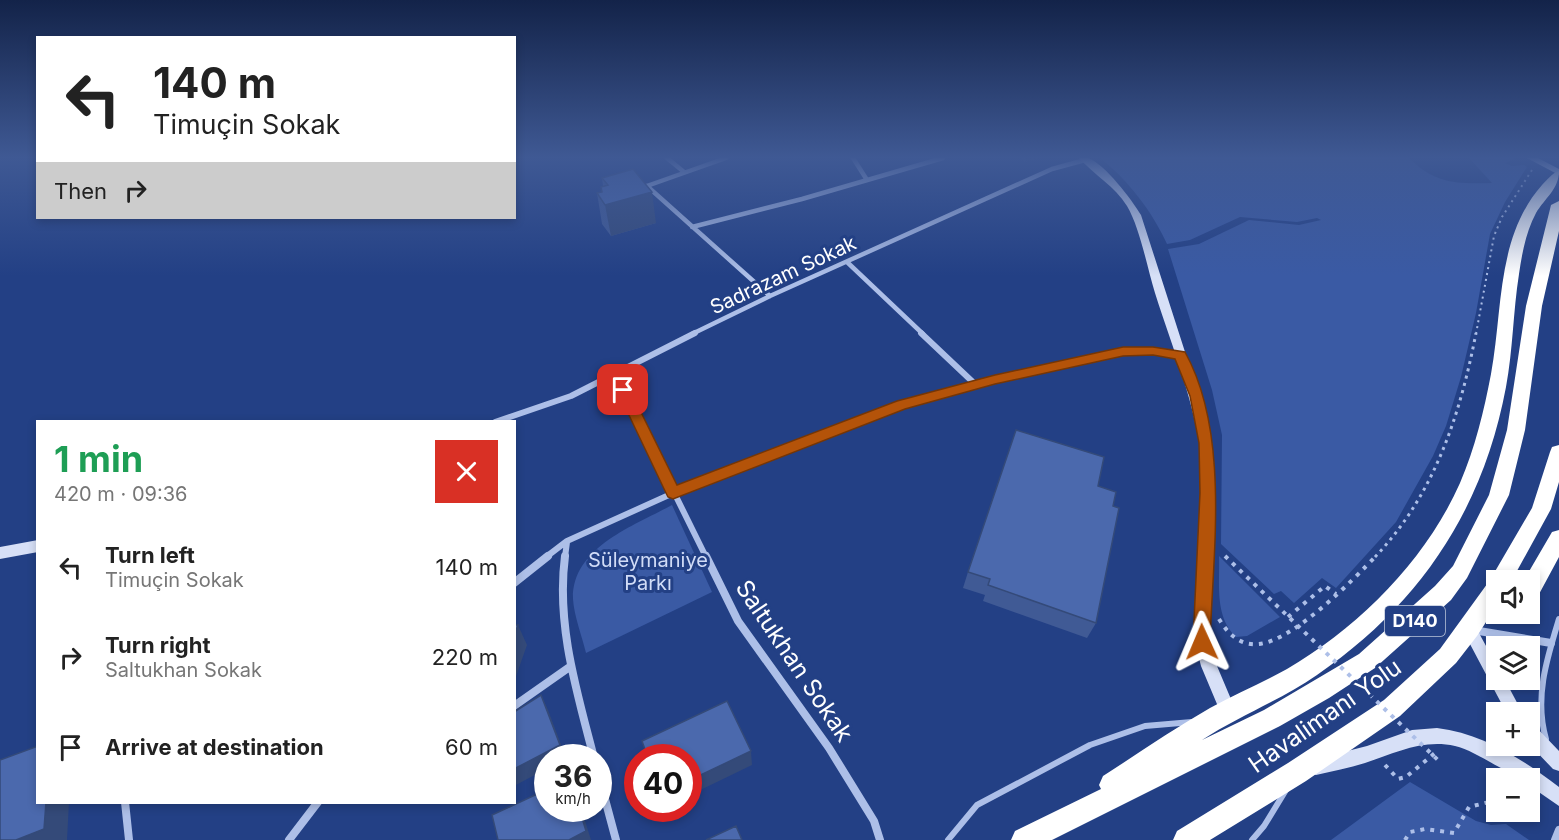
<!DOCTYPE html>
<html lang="en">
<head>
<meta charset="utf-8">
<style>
	body { margin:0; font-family:Inter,sans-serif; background:#f2f2f2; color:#222; height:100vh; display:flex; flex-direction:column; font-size:22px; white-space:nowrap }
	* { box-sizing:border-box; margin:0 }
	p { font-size:20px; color:#767676 }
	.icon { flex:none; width:33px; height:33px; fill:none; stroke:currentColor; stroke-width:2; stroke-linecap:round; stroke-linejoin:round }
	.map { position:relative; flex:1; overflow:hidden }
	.panel { position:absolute; left:36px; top:420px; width:480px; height:384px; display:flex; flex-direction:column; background:#fff; border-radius:0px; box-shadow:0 3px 9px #0003 }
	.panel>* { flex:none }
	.hud { position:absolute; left:36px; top:36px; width:480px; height:183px; border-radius:0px; box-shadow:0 3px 9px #0003; background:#fff; color:#222; overflow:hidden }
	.buttons { position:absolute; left:1486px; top:570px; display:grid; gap:12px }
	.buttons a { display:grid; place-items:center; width:54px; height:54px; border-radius:0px; background:#fff; box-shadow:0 3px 9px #0003; font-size:30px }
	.speed { position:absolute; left:534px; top:744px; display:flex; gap:12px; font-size:30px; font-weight:700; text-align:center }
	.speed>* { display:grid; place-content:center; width:78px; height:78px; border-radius:50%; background:#fff; box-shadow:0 3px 9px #0003; line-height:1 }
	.speed small { font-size:15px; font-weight:400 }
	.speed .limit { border:9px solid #d22; background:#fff; color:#111 }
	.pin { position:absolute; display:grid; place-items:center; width:51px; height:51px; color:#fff; margin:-26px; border-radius:12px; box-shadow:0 3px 9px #0006 }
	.me { position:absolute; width:66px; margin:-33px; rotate:359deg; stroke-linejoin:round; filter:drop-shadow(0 0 4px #0008) }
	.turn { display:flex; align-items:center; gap:21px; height:126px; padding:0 18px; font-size:27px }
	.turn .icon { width:78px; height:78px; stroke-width:2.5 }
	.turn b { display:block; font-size:42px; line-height:51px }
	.then { display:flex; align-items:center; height:57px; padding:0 18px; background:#0003; gap:12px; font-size:22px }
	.round { display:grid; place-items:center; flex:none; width:63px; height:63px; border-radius:0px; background:#f2f2f2 }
	.overview { display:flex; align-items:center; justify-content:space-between; height:102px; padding:0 18px }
	h1 { font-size:36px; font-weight:700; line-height:45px; color:#1e9e55 }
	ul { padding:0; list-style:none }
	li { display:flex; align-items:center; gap:18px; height:90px; padding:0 18px }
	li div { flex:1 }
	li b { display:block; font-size:22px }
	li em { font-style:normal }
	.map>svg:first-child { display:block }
	.green { fill:#3a5aa4 }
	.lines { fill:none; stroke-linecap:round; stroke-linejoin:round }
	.path-far2 { stroke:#adbfe8; stroke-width:2; stroke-dasharray:2 4; stroke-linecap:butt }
	.path-far1 { stroke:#adbfe8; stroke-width:3; stroke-dasharray:3 4.5; stroke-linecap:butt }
	.path { stroke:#adbfe8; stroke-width:4; stroke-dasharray:4 6; stroke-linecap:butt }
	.lane { stroke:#adbfe8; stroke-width:6 }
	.street-far2 { stroke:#adbfe8; stroke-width:4.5 }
	.street-far1 { stroke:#adbfe8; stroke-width:6 }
	.street { stroke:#adbfe8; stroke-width:8 }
	.secondary { fill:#d7e0f7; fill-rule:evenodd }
	.highway { fill:#fff; fill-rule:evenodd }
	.path-bridge { stroke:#adbfe8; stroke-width:4; stroke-dasharray:4 6; stroke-linecap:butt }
	.wall { fill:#405a95 }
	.shaded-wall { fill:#344a79 }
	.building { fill:#4b69ad; stroke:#344a79; stroke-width:1.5 }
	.route { fill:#b45309; stroke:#753606; stroke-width:1.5 }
	.labels { text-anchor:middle; stroke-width:6; stroke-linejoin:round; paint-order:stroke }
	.shield { fill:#234085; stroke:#bdc6da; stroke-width:1.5 }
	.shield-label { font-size:18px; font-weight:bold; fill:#fff }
	.street-label { font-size:20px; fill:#fff; stroke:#234085 }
	.park-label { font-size:20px; fill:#d1dcf7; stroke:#234085 }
	.near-street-label { font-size:24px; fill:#fff; stroke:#234085 }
</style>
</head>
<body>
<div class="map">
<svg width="1559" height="840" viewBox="0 0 1559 840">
	<rect width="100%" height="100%" fill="#234085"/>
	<path class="green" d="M1100,158H1409C1435,184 1457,184 1492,183L1469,158H1513L1515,159L1505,163L1512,166L1524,165L1527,167L1505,202L1490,234L1476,313L1461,377L1446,426L1433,456L1396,522L1336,588L1322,578L1294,603L1281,591L1274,594L1221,544L1222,435L1212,390L1168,249L1199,244L1249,220L1299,225L1321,220L1317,218L1297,222L1240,217L1190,240L1167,244C1152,211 1128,180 1100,158Z
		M672,505L712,592L586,653C582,636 574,616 573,599C572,547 634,526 672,505Z
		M1219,556L1280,617L1247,636L1236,637C1214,616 1220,584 1219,556Z
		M1410,782L1476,821L1491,825L1506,824L1529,840H1331Z"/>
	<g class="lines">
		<path class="path-far2" d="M1476,334L1494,236L1502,217L1532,170"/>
		<path class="path-far1" d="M1375,557C1434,495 1460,416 1476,333"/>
		<path class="path" d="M1288,617L1325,586L1336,594
			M1219,619C1228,634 1240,646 1259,644C1294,640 1352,581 1376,556
			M1385,765L1398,779L1406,777L1435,753
			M1405,840L1410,832L1425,829L1454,833L1469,807L1497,800"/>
		<path class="lane" d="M1546,739C1534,698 1547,658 1559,619
			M948,840L977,805L1090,745L1145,726L1192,722
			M1252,840L1264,826L1286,790"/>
		<path class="street-far2" d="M667,158L684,172
			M853,158L867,180
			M647,186L770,296
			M644,187L726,158
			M692,227L802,199L943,158
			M847,262L923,334
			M692,334L770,296L1052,169L1085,160"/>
		<path class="street-far1" d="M921,333L976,385
			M615,373L706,557
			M495,422L571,396L695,333
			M546,557L567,541L680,490L901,405L995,379L1123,351H1153L1180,355
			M565,557L567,542"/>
		<path class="street" d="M565,556C556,625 577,692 594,758
			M706,556L738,621L829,748L874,821L880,840
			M514,583L548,556
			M1473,630L1551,643
			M514,706L571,666
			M598,773L616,840
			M125,802L129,840
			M289,840L318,802
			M1555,840L1559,830"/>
		<path class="secondary" d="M1079,158C1079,158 1088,158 1088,158C1105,164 1132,200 1141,215L1186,355L1202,396L1212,443L1214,464L1209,642L1217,666L1236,711L1234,716L1228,719L1222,716L1201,666L1195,642L1202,464C1196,404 1173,350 1155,293C1147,267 1140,228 1127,206C1115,186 1094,175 1079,158Z
			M1527,158H1538L1559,169V175Z
			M38,540V552L0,559V547Z
			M1469,622L1474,624L1497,666V680H1505L1522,712H1506L1462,629L1464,624Z
			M1530,725L1536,727L1559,751V771L1553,769L1530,745Z
			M1437,728C1484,734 1522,759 1559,787V806L1530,786V778C1509,778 1480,752 1455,746C1422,739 1396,753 1365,763C1349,768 1332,771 1316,775L1310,773L1308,767L1310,761L1316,759L1367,746L1412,730Z"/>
		<path class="highway" d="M1559,171C1559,189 1545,198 1536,213C1526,232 1522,253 1519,274C1513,312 1513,350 1506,387C1483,510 1420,604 1317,675C1281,700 1239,716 1202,740L1264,710L1359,654L1435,586L1453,566L1489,495L1507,430L1526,306L1551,205L1559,201V231L1542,306L1525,430L1509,495L1467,578L1451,600L1375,668L1329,698L1280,726L1052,840H1011L1015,831L1101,789L1099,785L1103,776C1139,753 1173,729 1210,708C1235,694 1262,683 1287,669C1359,627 1426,560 1460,483C1475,448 1484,411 1491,374C1503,310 1496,237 1542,185C1547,180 1552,173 1559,171Z
			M1559,445V482L1551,509L1512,580H1497V605L1477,636L1456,663L1400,716L1306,781L1210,840H1173L1177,831L1288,763L1384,700L1440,649L1490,580L1532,508L1550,452L1552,447Z
			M1559,530V557L1538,596L1530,598V580H1524L1552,532Z"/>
		<path class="path-bridge" d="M1225,556L1441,763"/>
	</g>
	<path class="wall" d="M1020,158H1039L1025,162Z
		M602,178L656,223L611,236L602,224L597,193L601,192V187L603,186Z
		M1098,486L1113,506L1096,623L1087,638L983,601L985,595L963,588L968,572Z"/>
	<path class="shaded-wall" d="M1026,158H1039L1025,162Z
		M652,192L656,223L611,236L605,205Z
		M518,625L527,645L514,682V636Z
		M541,695L548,710L566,758H548V768L514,786V769Z
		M751,751L752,765L688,796V781Z
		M46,802H69L67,840H16Z
		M579,808H581L591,840H569Z"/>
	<path class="building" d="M633,169L652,192L605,205L597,193L602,192L601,187L608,185L602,178Z
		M1016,430L1104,457L1098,486L1116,492L1113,506L1119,508L1096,623L988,585L990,579L968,572Z
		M514,625H518L514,636Z
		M541,695L560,745L514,769V712Z
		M727,701L751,751L688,781V758H648L642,741Z
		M38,746V802H46L44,829L16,840H0V760Z
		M548,789V808H579L586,831L569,840H498L492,815Z
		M736,826L742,840H706Z"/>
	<linearGradient id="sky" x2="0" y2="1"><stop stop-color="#132349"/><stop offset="0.57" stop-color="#3f5994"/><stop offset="1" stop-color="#3f5994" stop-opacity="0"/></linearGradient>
	<rect width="1559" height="276" fill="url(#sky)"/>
	<path class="route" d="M1123,347H1153L1185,352C1230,433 1213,552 1210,642L1208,647L1202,649L1196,647L1193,642L1200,493L1199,443L1190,396L1175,359L1153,355L1123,356L995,384L905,409L673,499L668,497L666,493L617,390L623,385L628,386L677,485L897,401L995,375Z"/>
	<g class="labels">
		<rect class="shield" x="1385" y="606" width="60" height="30" rx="4.5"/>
		<g class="shield-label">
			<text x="1415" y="627">D140</text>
		</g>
		<g class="street-label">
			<text transform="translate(783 275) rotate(-25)" y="7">Sadrazam Sokak</text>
		</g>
		<g class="park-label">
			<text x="648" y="567">Süleymaniye<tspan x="648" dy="23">Parkı</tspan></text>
		</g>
		<g class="near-street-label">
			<text transform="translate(794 661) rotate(56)" y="8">Saltukhan Sokak</text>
			<text transform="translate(1325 716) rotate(-35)" y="8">Havalimanı Yolu</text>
		</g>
	</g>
</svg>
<div class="buttons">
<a><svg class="icon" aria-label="sound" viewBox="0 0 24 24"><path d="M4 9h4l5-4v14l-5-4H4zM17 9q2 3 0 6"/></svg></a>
<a><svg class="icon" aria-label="layers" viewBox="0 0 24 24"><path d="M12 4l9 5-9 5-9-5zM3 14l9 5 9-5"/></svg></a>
<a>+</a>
<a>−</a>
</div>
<div class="speed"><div>36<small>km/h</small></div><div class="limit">40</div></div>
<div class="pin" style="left:623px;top:390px;background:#d93025"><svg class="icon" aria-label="arrive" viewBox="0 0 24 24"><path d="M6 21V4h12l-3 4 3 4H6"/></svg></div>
<svg class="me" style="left:1202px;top:642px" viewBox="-20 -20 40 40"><path d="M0-17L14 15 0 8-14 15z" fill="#b45309" stroke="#fff" stroke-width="4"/></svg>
<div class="hud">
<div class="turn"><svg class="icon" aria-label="left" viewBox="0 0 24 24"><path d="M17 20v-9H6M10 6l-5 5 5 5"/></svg><div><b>140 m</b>Timuçin Sokak</div></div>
<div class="then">Then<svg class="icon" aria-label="right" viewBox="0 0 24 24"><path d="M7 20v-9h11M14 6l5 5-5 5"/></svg></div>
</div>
<section class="panel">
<div class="overview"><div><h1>1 min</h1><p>420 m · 09:36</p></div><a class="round" style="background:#d93025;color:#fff"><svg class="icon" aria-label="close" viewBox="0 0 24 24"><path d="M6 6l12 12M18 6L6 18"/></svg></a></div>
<ul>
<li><svg class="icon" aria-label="left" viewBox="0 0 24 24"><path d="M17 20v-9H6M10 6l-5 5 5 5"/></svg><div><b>Turn left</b><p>Timuçin Sokak</p></div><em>140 m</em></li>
<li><svg class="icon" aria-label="right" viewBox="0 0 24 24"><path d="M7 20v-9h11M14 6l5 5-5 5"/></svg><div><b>Turn right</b><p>Saltukhan Sokak</p></div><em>220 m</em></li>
<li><svg class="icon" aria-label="arrive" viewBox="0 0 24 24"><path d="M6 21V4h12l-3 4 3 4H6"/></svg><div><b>Arrive at destination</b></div><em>60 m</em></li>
</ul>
</section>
</div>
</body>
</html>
